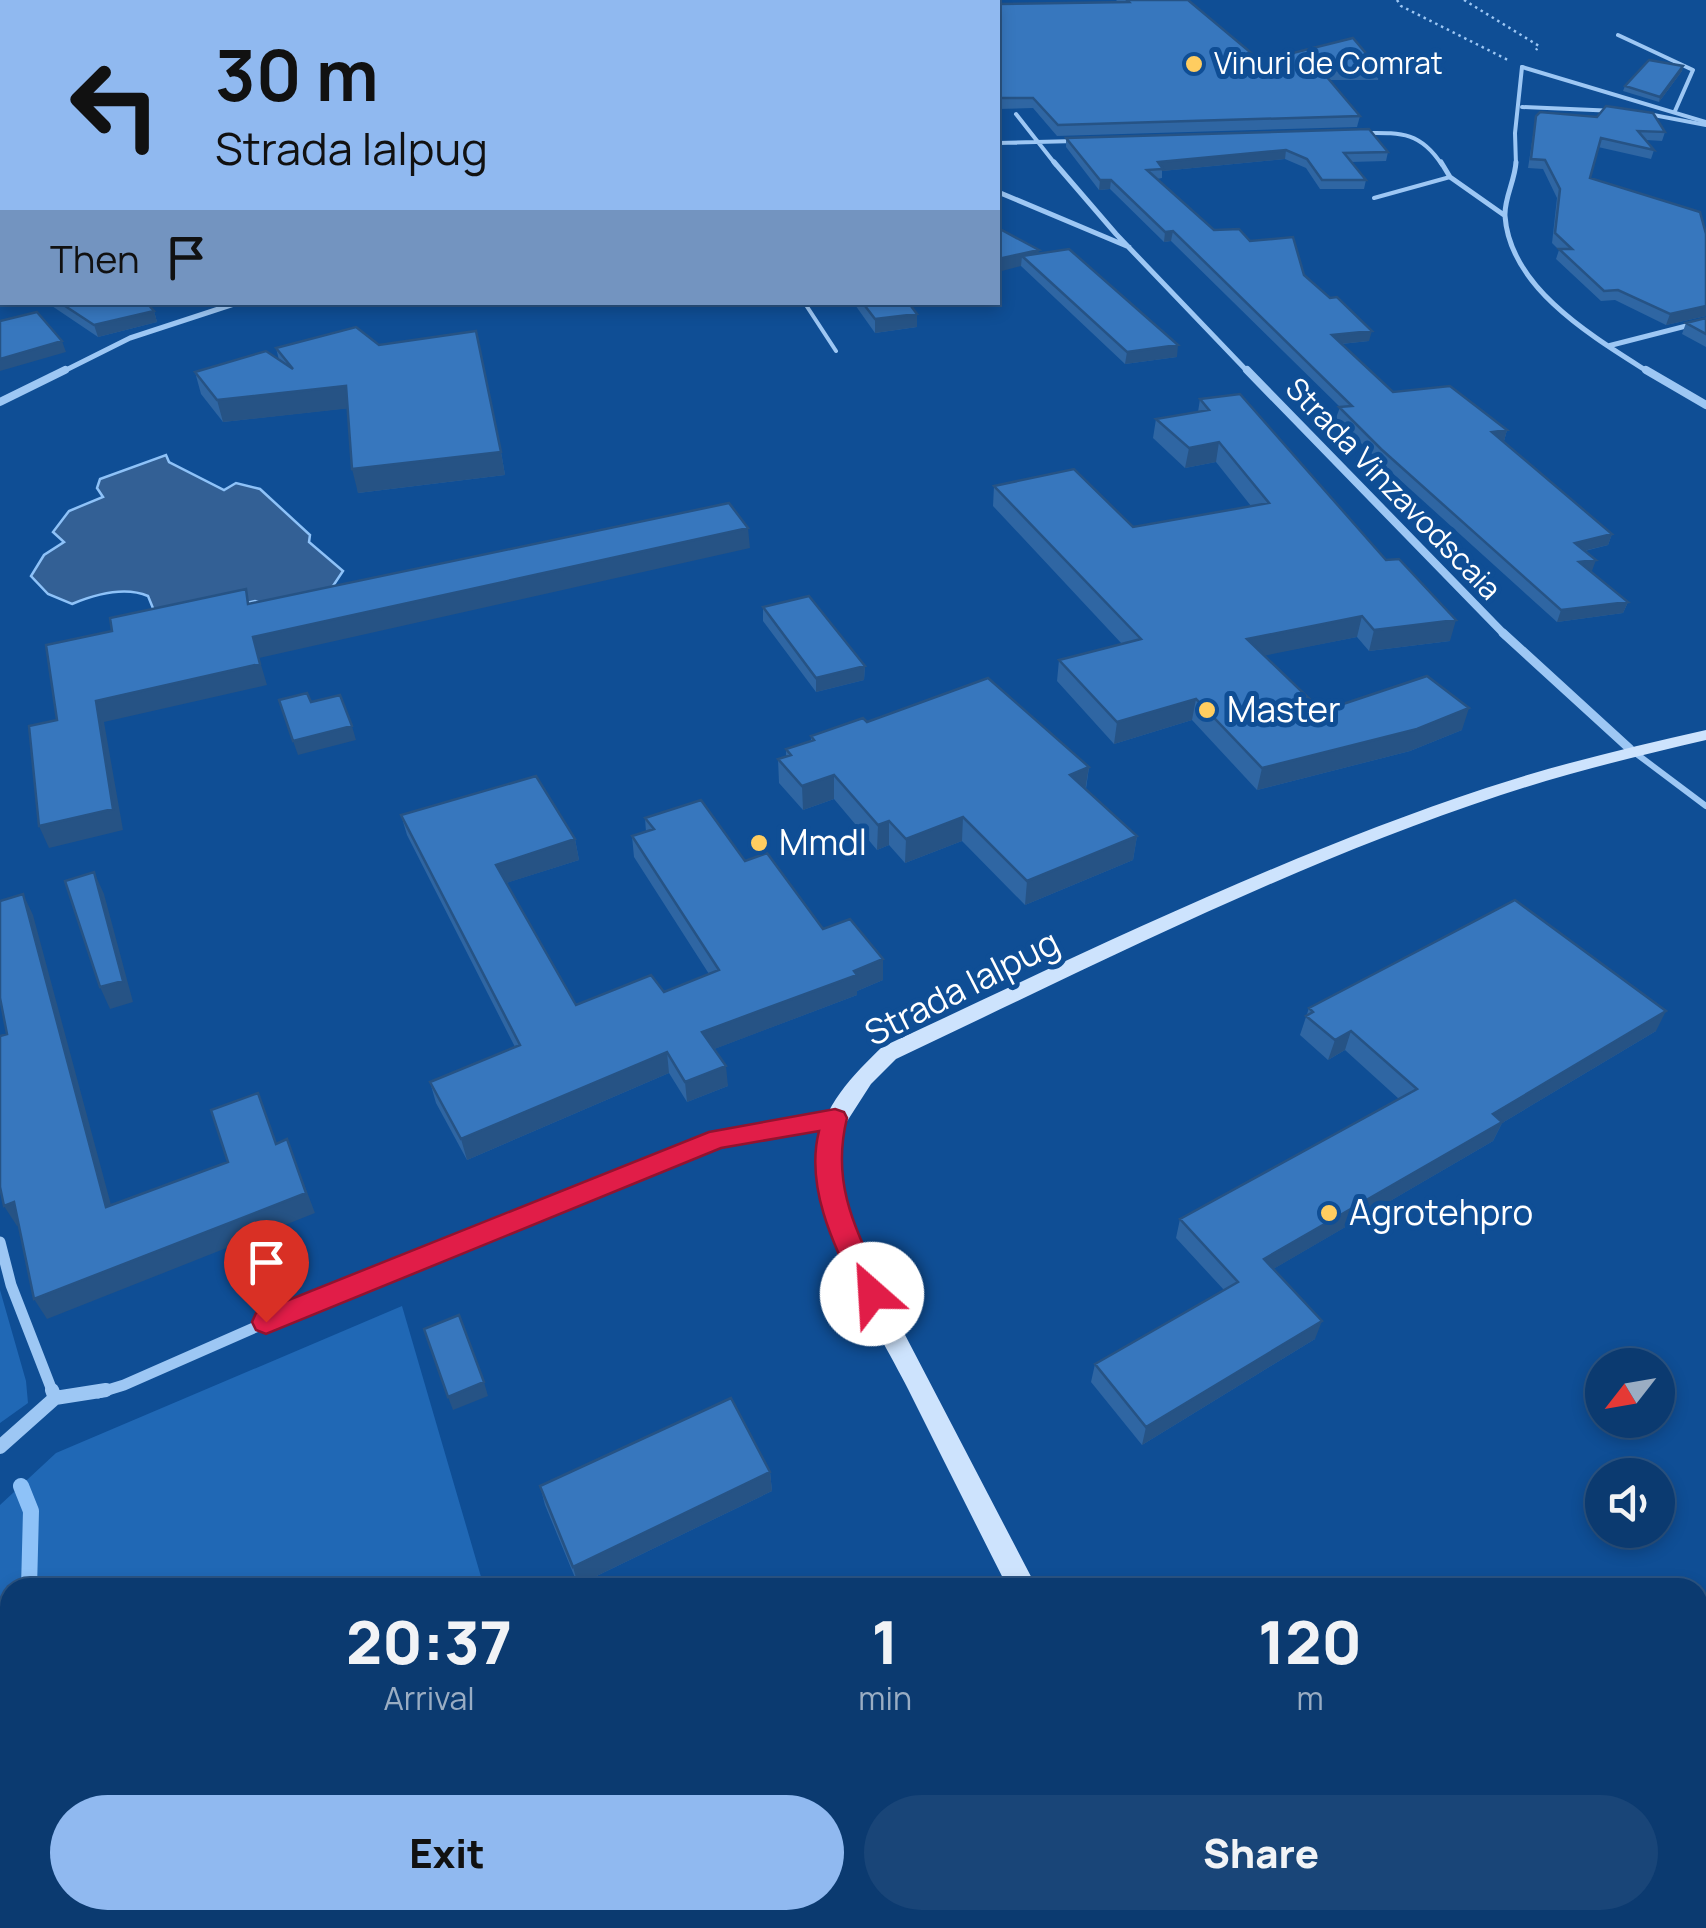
<!DOCTYPE html>
<html lang="en">
<head>
<meta charset="utf-8">
<style>
	body { margin:0; font-family:Manrope,sans-serif; background:#194578; color:#f1f3f6; height:100vh; display:flex; flex-direction:column; font-size:38px; white-space:nowrap }
	* { box-sizing:border-box; margin:0 }
	p { font-size:32px; color:#9aadc3 }
	.icon { flex:none; width:55px; height:55px; fill:none; stroke:currentColor; stroke-width:2; stroke-linecap:round; stroke-linejoin:round }
	.map { position:relative; flex:1; overflow:hidden }
	.drawer { position:absolute; left:0px; top:1578px; width:1708px; height:352px; display:flex; flex-direction:column; background:#0b3a70; border-radius:30px 30px 0 0; box-shadow:0 5px 15px #0003,0 0 0 2px #2b5483 }
	.drawer>* { flex:none }
	.hud { position:absolute; left:0px; top:0px; width:1000px; height:305px; box-shadow:0 5px 15px #0003,0 0 0 2px #2b5483; background:#90b9f0; color:#111; overflow:hidden }
	.needle { width:65px; rotate:239deg }
	.buttons { position:absolute; left:1585px; top:1348px; display:grid; gap:20px }
	.buttons a { display:grid; place-items:center; width:90px; height:90px; border-radius:50%; background:#0b3a70; box-shadow:0 5px 15px #0003,0 0 0 2px #2b5483; font-size:50px }
	.pin { position:absolute; display:grid; place-items:center; width:85px; height:85px; color:#fff; margin:-102px -42px; border-radius:50% 50% 50% 0; rotate:-45deg; box-shadow:0 0 10px #0007 }
	.pin .icon { rotate:45deg }
	.me { position:absolute; width:110px; margin:-55px; rotate:334deg; stroke-linejoin:round; filter:drop-shadow(0 0 8px #0008) }
	.turn { display:flex; align-items:center; gap:35px; height:210px; padding:0 50px; font-size:45px }
	.turn .icon { width:130px; height:130px; stroke-width:2.5 }
	.turn b { display:block; font-size:70px; line-height:85px }
	.then { display:flex; align-items:center; height:95px; padding:0 50px; background:#0003; gap:20px; font-size:38px }
	.eta { display:flex; justify-content:space-evenly; align-items:center; height:170px; text-align:center }
	.eta b { font-size:60px; font-weight:800; line-height:70px }
	.cta { display:flex; gap:20px; margin-top:auto; padding:20px 50px }
	.cta a { flex:1; height:115px; border-radius:60px; background:#90b9f0; color:#111; font-size:40px; font-weight:800; line-height:115px; text-align:center }
	.cta a+a { background:#194578; color:#f1f3f6 }
	.map>svg:first-child { display:block }
	.green { fill:#2068b5 }
	.water { fill:#336095; stroke:#8ec2f8; stroke-width:2.5 }
	.lines { fill:none; stroke-linecap:round; stroke-linejoin:round }
	.stream { stroke:#8ec2f8; stroke-width:16 }
	.path { stroke:#9dc7f4; stroke-width:2.5; stroke-dasharray:2.5 4; stroke-linecap:butt }
	.lane-far1 { stroke:#9dc7f4; stroke-width:4 }
	.lane { stroke:#9dc7f4; stroke-width:6 }
	.street-far5 { stroke:#9dc7f4; stroke-width:4 }
	.street-far4 { stroke:#9dc7f4; stroke-width:5 }
	.street-far3 { stroke:#9dc7f4; stroke-width:8 }
	.street-far2 { stroke:#9dc7f4; stroke-width:9 }
	.street-far1 { stroke:#9dc7f4; stroke-width:11 }
	.street { stroke:#9dc7f4; stroke-width:14 }
	.secondary { fill:#cde3fd; fill-rule:evenodd }
	.wall { fill:#2f66a3 }
	.shaded-wall { fill:#265385 }
	.building { fill:#3777be; stroke:#265385; stroke-width:2.5 }
	.route { fill:#e11d48; stroke:#92132f; stroke-width:2.5 }
	.poi-dot { fill:#ffcd60; stroke:#0f4e95; stroke-width:4 }
	.labels { text-anchor:middle; stroke-width:10; stroke-linejoin:round; paint-order:stroke }
	.far-poi-label { font-size:30px; fill:#fff; stroke:#0f4e95; text-anchor:start }
	.far-street-label { font-size:30px; fill:#fff; stroke:#0f4e95 }
	.poi-label { font-size:35px; fill:#fff; stroke:#0f4e95; text-anchor:start }
	.street-label { font-size:35px; fill:#fff; stroke:#0f4e95 }
</style>
</head>
<body>
<div class="map">
<svg width="1706" height="1928" viewBox="0 0 1706 1928">
	<rect width="100%" height="100%" fill="#0f4e95"/>
	<path class="green" d="M0,1290L26,1381L28,1403L0,1423Z
		M402,1306L484,1587L10,1588V1920H1062L1065,1928H0V1505L56,1453Z"/>
	<path class="water" d="M166,455L169,462L224,490L236,483L260,489L310,535L309,542L343,571L331,589L273,607L255,601L159,623L148,596C124,586 96,594 72,604L48,594L31,576L44,555L64,542L53,532L69,511L103,497L97,488L100,479Z"/>
	<g class="lines">
		<path class="stream" d="M21,1486L31,1511L29,1588
			M0,1712L10,1688"/>
		<path class="path" d="M1397,0L1401,6L1508,60
			M1464,0L1539,46L1536,50
			M99,2L112,0
			M360,2L372,0"/>
		<path class="lane-far1" d="M1522,67L1706,122
			M1374,198L1450,177
			M804,302L836,351"/>
		<path class="lane" d="M1634,752L1706,806"/>
		<path class="street-far5" d="M711,0L717,2
			M1618,35L1693,70L1675,111
			M1522,107L1616,111
			M1643,113L1706,125
			M1016,114L1056,165
			M1358,133C1397,133 1419,129 1442,165
			M998,143L1076,141
			M1516,165L1515,133L1522,67"/>
		<path class="street-far4" d="M1054,162L1116,234L1249,373
			M1441,162L1450,177L1504,215
			M1516,162C1515,181 1504,198 1505,216C1510,289 1595,338 1650,373
			M998,192L1129,247
			M1608,346L1706,321
			M60,373L130,338L240,302"/>
		<path class="street-far3" d="M1247,370L1506,636
			M1646,370L1706,405
			M0,402L65,370"/>
		<path class="street-far2" d="M1503,633L1630,749"/>
		<path class="street-far1" d="M0,1242L11,1285L53,1393
			M98,1393L124,1385L390,1268L718,1139L835,1119"/>
		<path class="street" d="M52,1390L55,1398
			M0,1447L55,1398L106,1390"/>
		<path class="secondary" d="M1706,730V740C1637,756 1568,773 1501,795C1292,864 1095,965 896,1059L871,1084L844,1126L839,1149L845,1200L866,1260L1037,1588H1008C974,1521 941,1455 908,1389C876,1326 808,1220 817,1149C822,1106 853,1075 882,1047C1080,955 1278,857 1486,788C1558,764 1632,747 1706,730Z
			M1178,1920H1211L1214,1928H1181Z"/>
	</g>
	<path class="wall" d="M1116,0H1188L1256,57L1380,70L1378,80H1329L1360,116L1357,127L1057,136L1033,108L998,109V4L1118,2Z
		M1683,66L1682,71L1659,102L1623,91L1625,86Z
		M1536,116L1665,132L1662,141L1646,140L1654,150L1651,159L1598,147L1590,178L1706,234V316L1666,325L1615,300L1601,301L1556,259L1559,250L1552,243L1557,198L1543,169L1528,168Z
		M1066,138L1388,152L1386,161L1351,162L1366,180L1364,189H1320L1306,168L1285,159L1162,171V178L1157,179L1214,230L1250,241L1304,275L1369,341L1341,344L1393,392L1507,430L1504,441H1502L1612,534L1608,545L1585,551L1592,571H1590L1628,602L1623,613L1557,622L1378,460L1336,418L1340,407L1171,241L1164,242L1110,189L1099,190L1066,147Z
		M998,228L1038,253L1177,357L1125,364L1021,266Z
		M46,302H146L154,311L157,322L98,337Z
		M853,302H908L917,327L875,333Z
		M1706,318V347L1682,334L1686,323Z
		M276,348L501,452L505,475L358,493L348,408L223,422L201,394L195,372L279,360Z
		M1200,399L1450,641L1369,651L1357,637L1264,655L1322,711L1462,730L1410,751L1257,790L1192,720L1114,744L1057,681L1059,660L1122,644L993,506L994,486L1133,527L1251,506L1216,462L1185,468L1153,438L1156,419L1198,412Z
		M763,607L865,666L864,680L816,692L763,621Z
		M867,722L1089,767L1086,789L1137,836L1133,860L1025,905L962,841L905,863L889,845L877,850L834,799L803,810L779,783L778,759L786,756V749L811,741V736Z
		M401,815L575,839L579,860L506,883L576,1005L664,992L709,974L634,857L632,836L646,832L645,818L745,861L823,929L883,959V980L857,991V995L714,1049L728,1086L687,1102L669,1073L467,1160L436,1103L430,1082L515,1047L407,835Z
		M1309,1008L1656,1031L1502,1123L1493,1141L1273,1269L1315,1339L1142,1445L1091,1382L1095,1364L1224,1290L1176,1238L1180,1219L1399,1099L1345,1050L1328,1060L1300,1035Z
		M770,1472L772,1491L578,1585L545,1505L540,1486Z"/>
	<path class="shaded-wall" d="M1683,66L1682,71L1659,102L1660,97Z
		M1286,150L1285,159L1162,171L1158,162Z
		M1100,180H1111L1110,189L1099,190Z
		M1173,231L1171,241L1164,242L1165,232Z
		M1039,250L1038,263L1022,256L1021,266L998,272V259Z
		M1706,306V316L1666,325L1670,314Z
		M154,311L157,322L98,337L94,325Z
		M917,314V327L875,333V319Z
		M1372,331L1369,341L1330,345L1332,335Z
		M62,341L66,352L0,371V359Z
		M1178,345L1177,357L1125,364L1127,352Z
		M346,386L352,408L223,422L217,400Z
		M1507,430L1504,441L1489,443L1492,432Z
		M1219,442L1216,462L1185,468L1189,448Z
		M501,452L505,475L358,493L352,469Z
		M748,528L750,548L259,658L267,685L104,722L123,830L49,848L39,826L96,701L253,637Z
		M1612,534L1608,545L1571,554L1575,543Z
		M1596,560L1592,571L1575,574L1579,562Z
		M1628,602L1623,613L1557,622L1561,610Z
		M1362,616L1357,637L1243,660L1247,639Z
		M1456,620L1450,641L1369,651L1374,630Z
		M865,666L864,680L816,692V678Z
		M1196,699L1192,720L1114,744L1117,722Z
		M1469,708L1462,730L1410,751L1257,790L1262,768Z
		M352,726L356,740L298,755L293,741Z
		M1089,767L1085,791L1070,775Z
		M834,775V799L803,810L802,786Z
		M963,817L962,841L905,863L906,839Z
		M889,821V845L877,850L878,825Z
		M1137,836L1133,860L1025,905L1027,881Z
		M575,839L579,860L500,885L496,865Z
		M94,872L104,894L133,1002L110,1009L100,987Z
		M23,894L33,915L117,1227L106,1207Z
		M883,959V980L857,991V995L704,1053L702,1032Z
		M1666,1011L1656,1031L1502,1123L1493,1141L1258,1278L1264,1259L1493,1114Z
		M1351,1031L1345,1050L1328,1060L1335,1040Z
		M667,1052L669,1073L467,1160L461,1139Z
		M726,1066L728,1086L687,1102L685,1082Z
		M287,1139L315,1213L47,1319L34,1299Z
		M14,1202L27,1222L17,1226L4,1206Z
		M1322,1321L1315,1339L1142,1445L1146,1427Z
		M484,1382L488,1396L453,1410L448,1397Z
		M770,1472L772,1491L578,1585L573,1567Z"/>
	<path class="building" d="M645,0H682L686,2H631Z
		M768,0H944L945,2H769Z
		M1127,0H1188L1256,57H1277L1353,38L1380,70H1321L1360,116L1058,125L1033,98H998V4L1129,2Z
		M1649,60L1683,66L1660,97L1625,86Z
		M1606,106L1653,113L1665,132L1638,131L1654,150L1601,138L1590,178L1700,212L1706,234V306L1670,314L1618,290L1604,291L1559,249H1572L1555,233L1560,189L1545,160L1531,159L1536,116L1540,112L1597,117Z
		M1369,129L1388,152L1344,153L1366,180H1322L1307,159L1286,150L1158,162L1163,169L1147,170L1214,230L1239,229L1250,241L1293,237L1304,275L1330,298L1337,297L1372,331L1332,335L1393,392L1450,386L1507,430L1492,432L1612,534L1575,543L1596,560L1579,562L1628,602L1561,610L1381,449L1339,407L1352,406L1173,231L1165,232L1111,180H1100L1066,138Z
		M998,228L1039,250L998,259Z
		M0,235H2V266L0,264Z
		M1069,249L1178,345L1127,352L1022,256Z
		M59,302H146L154,311L94,325Z
		M862,302H908L917,314L875,319Z
		M37,312L62,341L0,359V321Z
		M1706,318V334L1686,323Z
		M356,327L379,345L476,331L501,452L352,469L346,386L217,400L195,372L266,351L293,369L276,348Z
		M1240,394L1386,560L1399,559L1456,620L1374,630L1362,616L1247,639L1322,711L1427,676L1469,708L1417,729L1262,768L1196,699L1117,722L1059,660L1141,639L994,486L1074,469L1133,527L1269,503L1219,442L1189,448L1156,419L1209,410L1200,399Z
		M729,503L748,528L253,637L260,664L96,701L113,809L39,826L29,726L57,720L46,645L112,631L110,618L246,589L248,604Z
		M809,596L865,666L816,678L763,607Z
		M988,678L1089,767L1070,775L1137,836L1027,881L963,817L906,839L889,821L878,825L834,775L802,786L778,759L791,755L786,749L814,740L811,736L863,718L867,722Z
		M307,693L311,702L340,695L352,726L293,741L279,700Z
		M536,776L575,839L496,865L576,1005L651,975L664,992L719,970L632,836L654,829L645,818L701,800L745,861L767,853L823,929L850,919L883,959L854,971L857,975L702,1032L726,1066L685,1082L667,1052L461,1139L430,1082L520,1045L401,815Z
		M94,872L123,981L100,987L65,881Z
		M23,894L106,1207L228,1162L211,1110L258,1093L276,1144L287,1139L306,1193L34,1299L14,1202L4,1206L0,1187V1036L7,1034L0,998V901Z
		M1515,900L1666,1011L1493,1114L1502,1122L1264,1259L1322,1321L1146,1427L1095,1364L1238,1282L1180,1219L1417,1089L1351,1031L1335,1040L1306,1016L1313,1012L1309,1008Z
		M459,1315L484,1382L448,1397L424,1329Z
		M731,1398L770,1472L573,1567L540,1486Z"/>
	<path class="route" d="M835,1109L844,1112L847,1118C830,1187 858,1233 886,1294L881,1303L872,1306L862,1303C837,1251 804,1190 819,1131L721,1148L266,1334L256,1330L252,1322L256,1313L709,1132Z"/>
	<g class="poi-dot">
		<circle cx="1194" cy="64" r="10"/>
		<circle cx="1207" cy="710" r="10"/>
		<circle cx="759" cy="843" r="10"/>
		<circle cx="1329" cy="1213" r="10"/>
	</g>
	<g class="labels">
		<g class="far-poi-label">
			<text x="1214" y="74">Vinuri de Comrat</text>
		</g>
		<g class="far-street-label">
			<text transform="translate(1393 489) rotate(46)" y="10">Strada Vinzavodscaia</text>
		</g>
		<g class="poi-label">
			<text x="1227" y="722">Master</text>
			<text x="779" y="855">Mmdl</text>
			<text x="1349" y="1225">Agrotehpro</text>
		</g>
		<g class="street-label">
			<text transform="translate(962 988) rotate(-27)" y="12">Strada Ialpug</text>
		</g>
	</g>
</svg>
<div class="buttons">
<a><svg class="needle" viewBox="-14 -14 28 28"><path d="M0-13l5 13h-10z" fill="#e53935"/><path d="M0 13l5-13h-10z" fill="#9aadc3"/></svg></a>
<a><svg class="icon" aria-label="sound" viewBox="0 0 24 24"><path d="M4 9h4l5-4v14l-5-4H4zM17 9q2 3 0 6"/></svg></a>
</div>
<div class="pin" style="left:266px;top:1322px;background:#d93025"><svg class="icon" aria-label="arrive" viewBox="0 0 24 24"><path d="M6 21V4h12l-3 4 3 4H6"/></svg></div>
<svg class="me" style="left:872px;top:1294px" viewBox="-20 -20 40 40"><circle r="19" fill="#fff"/><path d="M0-13L10 11 0 6-10 11z" fill="#e11d48"/></svg>
<div class="hud">
<div class="turn"><svg class="icon" aria-label="left" viewBox="0 0 24 24"><path d="M17 20v-9H6M10 6l-5 5 5 5"/></svg><div><b>30 m</b>Strada Ialpug</div></div>
<div class="then">Then<svg class="icon" aria-label="arrive" viewBox="0 0 24 24"><path d="M6 21V4h12l-3 4 3 4H6"/></svg></div>
</div>
<section class="drawer">
<div class="eta">
<div><b>20:37</b><p>Arrival</p></div>
<div><b>1</b><p>min</p></div>
<div><b>120</b><p>m</p></div>
</div>
<div class="cta"><a>Exit</a><a>Share</a></div>
</section>
</div>
</body>
</html>
